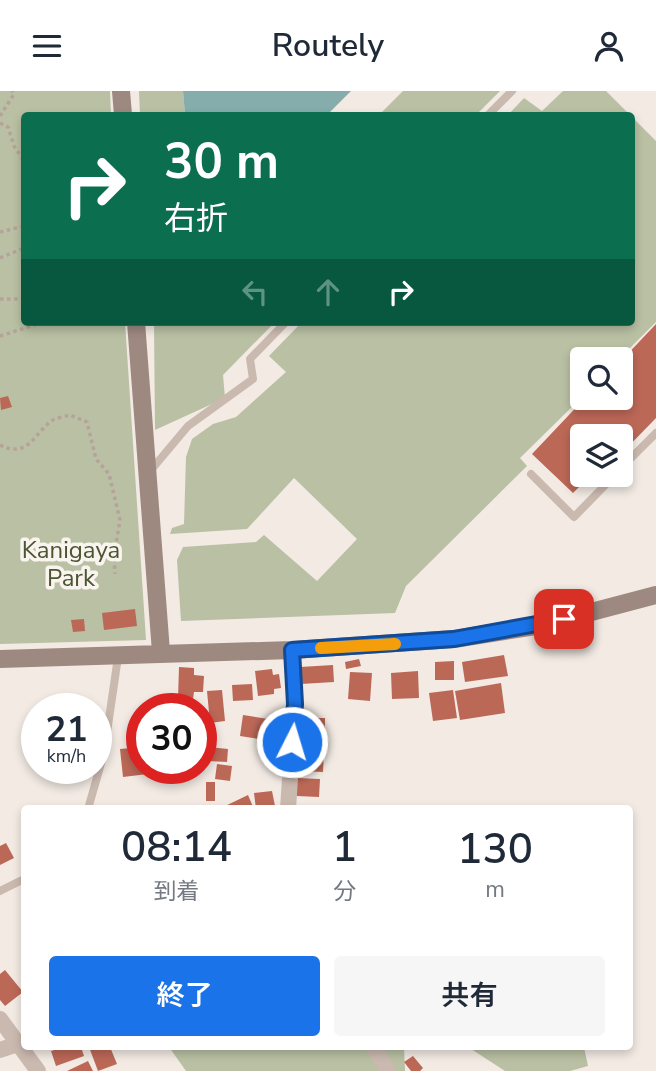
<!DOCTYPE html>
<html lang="ja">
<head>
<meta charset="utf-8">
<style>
	body { margin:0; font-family:"Nunito Sans","Noto Sans JP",sans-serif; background:#f6f6f7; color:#1f2937; height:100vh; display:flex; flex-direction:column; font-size:26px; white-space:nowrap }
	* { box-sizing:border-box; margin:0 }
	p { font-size:23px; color:#747a83 }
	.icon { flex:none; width:38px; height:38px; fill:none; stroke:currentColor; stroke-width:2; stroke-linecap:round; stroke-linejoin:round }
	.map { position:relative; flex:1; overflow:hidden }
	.drawer { position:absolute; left:21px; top:714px; width:612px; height:245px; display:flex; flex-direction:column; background:#fff; border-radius:7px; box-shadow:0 4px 10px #0003 }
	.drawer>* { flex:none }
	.hud { position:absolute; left:21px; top:21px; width:614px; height:214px; border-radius:7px; box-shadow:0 4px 10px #0003; background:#0b6e4f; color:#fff; overflow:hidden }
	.buttons { position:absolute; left:570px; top:256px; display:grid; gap:14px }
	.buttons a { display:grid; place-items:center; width:63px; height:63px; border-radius:7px; background:#fff; box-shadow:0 4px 10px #0003; font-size:35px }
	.speed { position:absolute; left:21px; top:602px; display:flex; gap:14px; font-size:35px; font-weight:700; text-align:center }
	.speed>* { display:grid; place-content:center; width:91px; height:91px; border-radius:50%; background:#fff; box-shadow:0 4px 10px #0003; line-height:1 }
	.speed small { font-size:18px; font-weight:400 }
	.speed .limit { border:10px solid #d22; background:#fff; color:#111 }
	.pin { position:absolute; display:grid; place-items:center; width:60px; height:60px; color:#fff; margin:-30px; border-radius:14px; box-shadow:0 4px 10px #0006 }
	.me { position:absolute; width:77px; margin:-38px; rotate:5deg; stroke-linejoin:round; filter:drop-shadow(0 0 5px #0008) }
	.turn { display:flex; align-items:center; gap:24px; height:147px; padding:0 28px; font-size:32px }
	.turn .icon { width:91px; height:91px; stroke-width:2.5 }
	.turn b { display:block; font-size:49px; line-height:60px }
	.lanes { display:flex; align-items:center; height:66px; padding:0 28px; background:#0003; justify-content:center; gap:35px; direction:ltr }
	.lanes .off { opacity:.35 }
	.eta { display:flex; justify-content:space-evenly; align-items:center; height:119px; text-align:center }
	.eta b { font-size:42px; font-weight:600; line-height:49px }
	.primary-button { display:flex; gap:14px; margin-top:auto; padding:14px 28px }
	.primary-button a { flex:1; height:80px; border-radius:7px; background:#1a73e8; color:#fff; font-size:28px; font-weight:600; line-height:80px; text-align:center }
	.primary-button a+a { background:#f6f6f7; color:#1f2937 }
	header { display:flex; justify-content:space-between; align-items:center; height:91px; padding:0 28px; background:#fff; font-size:32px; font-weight:600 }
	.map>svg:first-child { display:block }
	.green { fill:#b9c0a3 }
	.water { fill:#84adac }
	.building { fill:#bc6857 }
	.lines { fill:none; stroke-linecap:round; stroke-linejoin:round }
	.path { stroke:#b5a399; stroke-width:3.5; stroke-dasharray:3.5 3.5; stroke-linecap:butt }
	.lane { stroke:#cab9af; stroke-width:8 }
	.street { stroke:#cab9af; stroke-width:16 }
	.secondary { stroke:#9d8980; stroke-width:18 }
	.route-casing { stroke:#114b97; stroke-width:18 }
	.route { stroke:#1a73e8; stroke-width:12 }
	.slow { stroke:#f59e0b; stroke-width:12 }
	.labels { text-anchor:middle; stroke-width:7; stroke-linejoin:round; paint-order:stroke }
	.park-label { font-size:24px; fill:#4b5532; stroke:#faf4ef }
</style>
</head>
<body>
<header><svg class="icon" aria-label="menu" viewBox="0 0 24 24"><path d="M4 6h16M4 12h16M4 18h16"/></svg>Routely<svg class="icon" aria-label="person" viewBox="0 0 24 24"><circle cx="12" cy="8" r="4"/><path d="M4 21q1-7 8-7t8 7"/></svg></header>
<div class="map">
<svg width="656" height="980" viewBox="0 0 656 980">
	<rect width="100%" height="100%" fill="#f2eae3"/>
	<path class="green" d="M0,0H110L111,24H24V231H125L146,549L0,553Z
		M139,0H183L185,24H140Z
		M403,0H500L476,24H379Z
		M563,0H606L630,24H508L524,7L542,20Z
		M632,26L656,50V231L619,268H583V305L520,367L527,375L406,495L395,522L181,530L177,469L183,456L256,451L264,444L317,490L357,448L294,387L247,438L170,443L172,437L184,433L186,366L192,348L213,333L236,326L286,281L269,265L302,231H632Z
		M154,231H275L223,284L225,307L155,339Z
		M169,956H404L405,980H186Z
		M468,956H584L588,975L570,980H505Z"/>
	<path class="water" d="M183,0H351L327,24H185Z"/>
	<path class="building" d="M656,233V327L621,363V345H583V383H602L596,390L591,384L573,402L532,363L586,306H621V270Z
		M8,305L12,316L1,319L0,307Z
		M135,518L137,535L104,539L102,522Z
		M84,528L85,540L73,541L71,529Z
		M504,564L508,585L465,591L462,571Z
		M359,568L361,575L346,578L345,571Z
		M454,570V589H435V571Z
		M333,574L334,591L301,593L300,576Z
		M179,576L194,577V584L204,585L203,601H194L193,608H178Z
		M272,578L273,584L279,583L281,597L274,598V603L258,605L255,580Z
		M418,580L419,607L392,608L391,582Z
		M350,581L372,582L370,610L348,608Z
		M501,592L505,622L460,629L455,600Z
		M252,593L253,609L233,610L232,594Z
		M222,599L225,630L210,632L207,600Z
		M453,599L457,627L433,630L429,602Z
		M155,613L169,614L168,618H155Z
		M243,624L274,629L271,650L240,645Z
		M300,627H325V648H300Z
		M142,656V677H156V682L123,686L120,658Z
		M209,656L228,658L227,671L208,670Z
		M302,658L324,659L323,681L301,680Z
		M217,673L232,675L230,690L215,688Z
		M38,677H59L58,682Z
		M62,677H81L80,684L62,681Z
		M297,687L320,688L319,706L297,705Z
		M206,691H215V710H206Z
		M272,700L275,715L256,718L254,702Z
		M248,704L254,718H219Z
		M6,752L14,767L0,774V755Z
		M5,879L23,901L5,915L0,909V883Z
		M64,956H81L84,965L56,975L51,960Z
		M89,956H110L117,973L98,980Z
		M413,965L423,977L420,980H411L404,971Z
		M88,970L93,980H67Z"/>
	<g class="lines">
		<path class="path" d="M0,25L14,3L12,0
			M0,32L8,36L14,55L24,70
			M0,141L24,135
			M0,167L24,157
			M0,208H24
			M0,245L44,231
			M0,354C29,369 36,339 53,329C58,327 65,325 70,324L87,331L96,368L109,383L120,429L114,465L115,483"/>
		<path class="lane" d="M488,24L512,0
			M621,377L656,342
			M151,379L188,335L253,288L250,268L286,231
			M531,383L574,426L616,383
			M88,718L104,662L118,566
			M0,800L24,788"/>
		<path class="street" d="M288,718L295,613L292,559
			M0,928L38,980
			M374,956L388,980
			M0,959L18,953"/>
		<path class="secondary" d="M121,0L123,24
			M136,231L161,561
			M0,568L292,559L454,548L542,534L656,504"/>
	</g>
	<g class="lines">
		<g class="route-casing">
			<path id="route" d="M292,651L295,613L292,559L454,548L564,528"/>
		</g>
		<use href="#route" class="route"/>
		<path class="slow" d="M321,557L395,553"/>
	</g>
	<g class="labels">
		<g class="park-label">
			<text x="71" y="467">Kanigaya<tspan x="71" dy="28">Park</tspan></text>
		</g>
	</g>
</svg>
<div class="buttons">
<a><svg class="icon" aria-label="search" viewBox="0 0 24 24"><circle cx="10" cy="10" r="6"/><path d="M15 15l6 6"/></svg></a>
<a><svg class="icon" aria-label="layers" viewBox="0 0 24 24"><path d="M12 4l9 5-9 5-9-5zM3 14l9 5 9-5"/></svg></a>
</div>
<div class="speed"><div>21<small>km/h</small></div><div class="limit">30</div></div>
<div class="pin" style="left:564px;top:528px;background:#d93025"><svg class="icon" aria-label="arrive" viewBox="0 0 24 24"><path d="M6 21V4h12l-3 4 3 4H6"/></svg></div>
<svg class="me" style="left:292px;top:651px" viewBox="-20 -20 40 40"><circle r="17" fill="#1a73e8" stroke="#fff" stroke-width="3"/><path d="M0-11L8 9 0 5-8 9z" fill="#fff"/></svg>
<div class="hud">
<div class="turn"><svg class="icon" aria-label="right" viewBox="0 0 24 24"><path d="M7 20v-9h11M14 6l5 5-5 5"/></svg><div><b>30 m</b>右折</div></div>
<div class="lanes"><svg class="icon off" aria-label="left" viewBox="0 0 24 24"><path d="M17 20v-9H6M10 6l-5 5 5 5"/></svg><svg class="icon off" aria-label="ahead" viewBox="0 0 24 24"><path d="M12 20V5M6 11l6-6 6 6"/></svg><svg class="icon" aria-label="right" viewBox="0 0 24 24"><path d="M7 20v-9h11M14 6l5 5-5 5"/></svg></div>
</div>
<section class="drawer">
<div class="eta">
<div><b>08:14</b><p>到着</p></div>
<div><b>1</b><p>分</p></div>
<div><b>130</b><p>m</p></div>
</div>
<div class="primary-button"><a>終了</a><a>共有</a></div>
</section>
</div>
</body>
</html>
